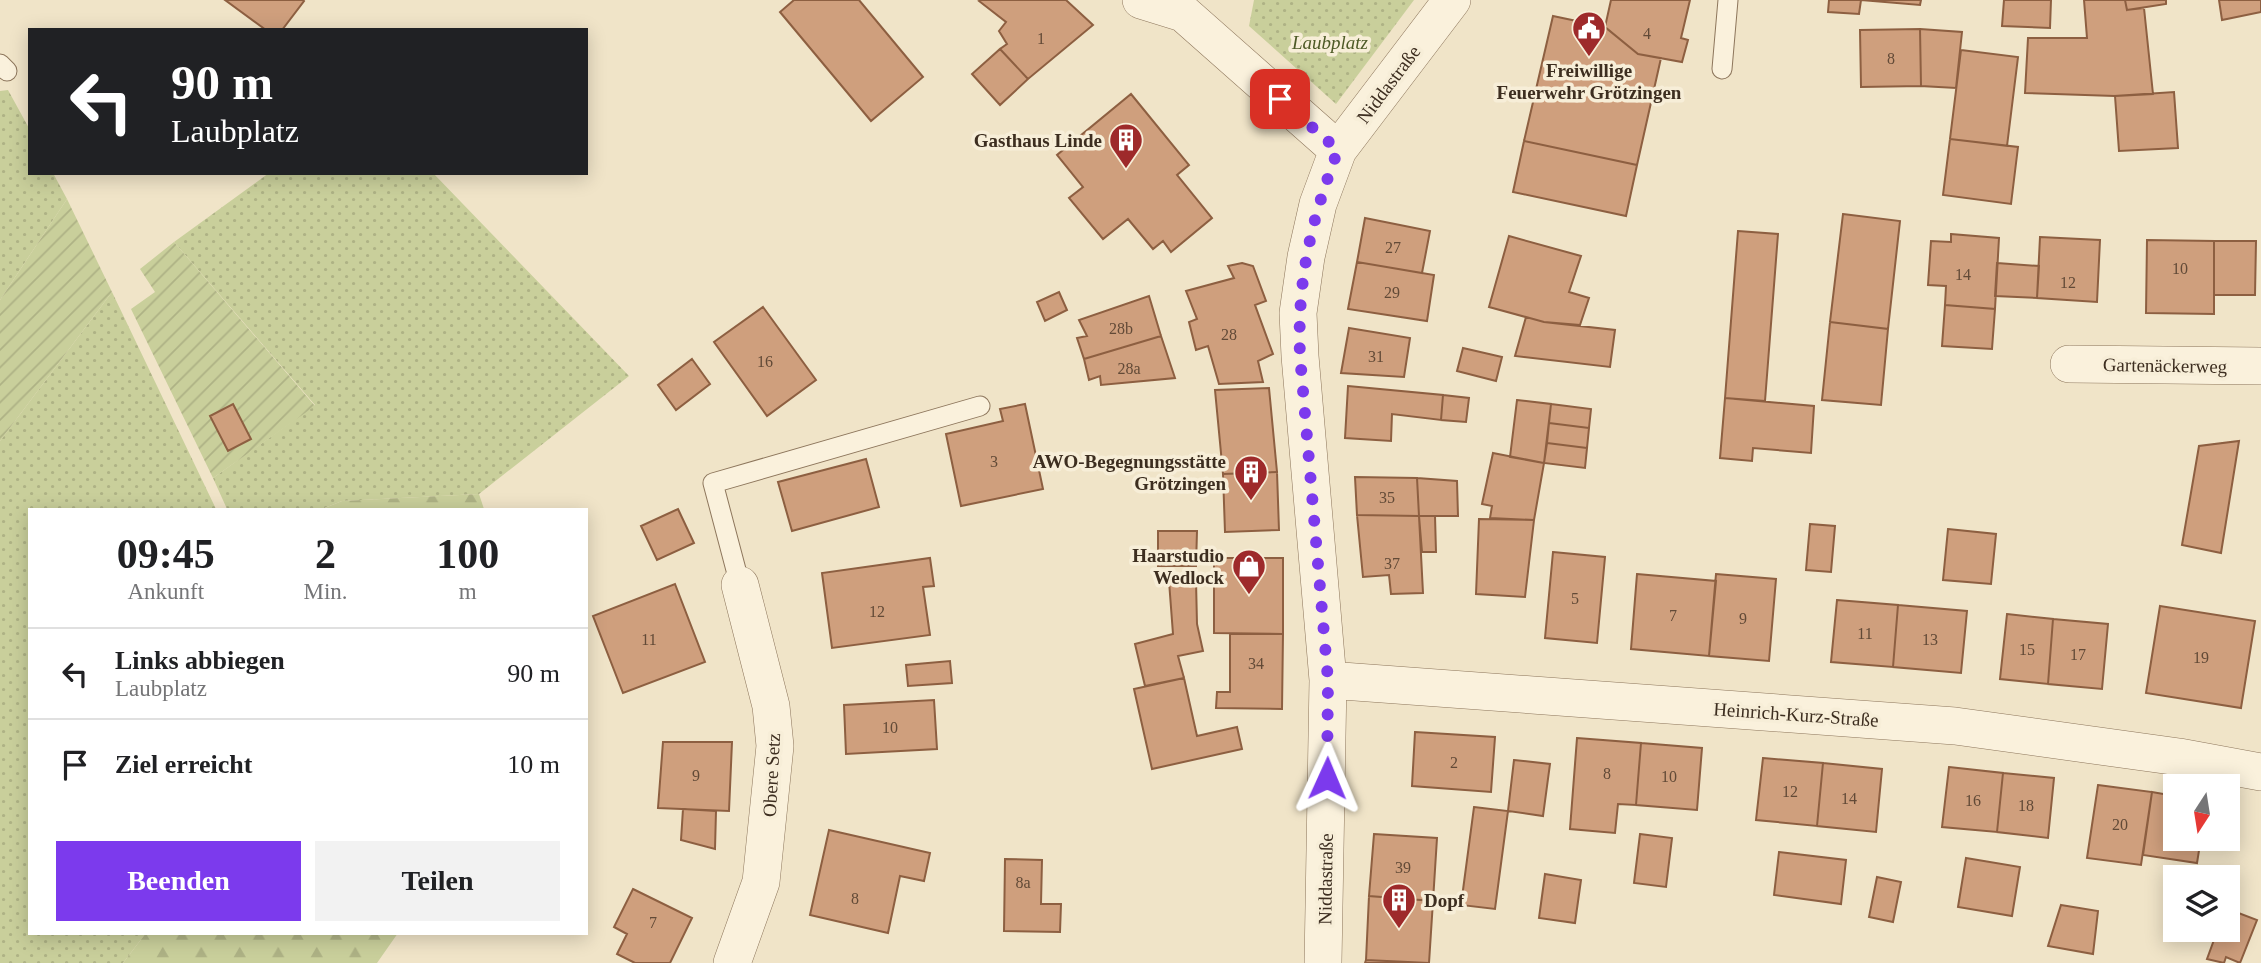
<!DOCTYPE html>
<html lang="de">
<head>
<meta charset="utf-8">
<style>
	body { margin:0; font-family:"Times New Roman",serif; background:#f2f2f2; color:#202124; height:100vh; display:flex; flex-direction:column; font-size:26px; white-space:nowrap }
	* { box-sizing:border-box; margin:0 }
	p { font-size:23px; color:#757577 }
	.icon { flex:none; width:38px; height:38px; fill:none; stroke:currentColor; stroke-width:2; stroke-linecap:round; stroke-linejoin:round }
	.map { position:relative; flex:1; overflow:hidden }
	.details { position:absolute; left:28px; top:508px; width:560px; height:427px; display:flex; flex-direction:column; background:#fff; border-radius:0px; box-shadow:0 4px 18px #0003 }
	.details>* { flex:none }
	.banner { position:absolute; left:28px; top:28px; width:560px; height:147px; border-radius:0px; box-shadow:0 4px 18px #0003; background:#202124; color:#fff; overflow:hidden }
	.needle { width:46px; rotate:192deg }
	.tools { position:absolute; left:2163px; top:774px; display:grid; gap:14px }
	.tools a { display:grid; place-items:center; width:77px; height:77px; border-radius:0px; background:#fff; box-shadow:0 4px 18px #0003; font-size:35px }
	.pin { position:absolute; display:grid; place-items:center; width:60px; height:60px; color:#fff; margin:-30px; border-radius:14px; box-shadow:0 4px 10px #0006 }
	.me { position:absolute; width:77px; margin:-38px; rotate:1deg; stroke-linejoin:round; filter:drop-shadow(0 0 5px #0008) }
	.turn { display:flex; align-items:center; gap:24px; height:147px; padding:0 28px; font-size:32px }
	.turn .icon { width:91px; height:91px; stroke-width:2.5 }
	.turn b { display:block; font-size:49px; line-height:60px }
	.eta { display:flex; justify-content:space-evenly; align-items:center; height:119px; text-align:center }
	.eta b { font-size:42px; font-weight:800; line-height:49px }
	.cta { display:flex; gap:14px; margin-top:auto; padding:14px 28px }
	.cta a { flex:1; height:80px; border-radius:0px; background:#7c3aed; color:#fff; font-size:28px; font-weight:800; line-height:80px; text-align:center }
	.cta a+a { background:#f2f2f2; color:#202124 }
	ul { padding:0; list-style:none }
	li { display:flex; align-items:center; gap:21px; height:91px; padding:0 28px; border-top:2px solid #e0e0e0 }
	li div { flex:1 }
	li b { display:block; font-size:26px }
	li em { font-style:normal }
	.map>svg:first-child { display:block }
	.grass { fill:url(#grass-dots) }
	.forest { fill:url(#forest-firs) }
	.garden { fill:url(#garden-furrows) }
	.building { fill:#cf9f7d; stroke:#8d5f41; stroke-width:2 }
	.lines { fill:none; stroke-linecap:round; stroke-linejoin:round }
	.lane-casing { stroke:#8d765c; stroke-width:21 }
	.street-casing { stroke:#8d765c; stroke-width:38 }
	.lane { stroke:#faf1dc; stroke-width:19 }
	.street { stroke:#faf1dc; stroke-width:37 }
	.route { stroke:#7c3aed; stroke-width:12; stroke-dasharray:0 21.6 }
	.labels { text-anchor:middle; stroke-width:7; stroke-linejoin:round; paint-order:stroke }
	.number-label { font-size:16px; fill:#624a37 }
	.park-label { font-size:19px; font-style:italic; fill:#4d5a26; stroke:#f7eed8 }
	.poi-label { font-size:19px; font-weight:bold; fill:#3d2e20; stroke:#f7eed8; text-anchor:end }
	.street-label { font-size:19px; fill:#3d2e20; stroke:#f7eed8 }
</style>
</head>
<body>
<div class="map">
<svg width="2261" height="963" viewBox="0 0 2261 963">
	<defs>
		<pattern id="grass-dots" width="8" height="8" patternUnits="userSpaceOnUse" patternTransform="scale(1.75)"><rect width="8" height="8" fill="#c9cf9b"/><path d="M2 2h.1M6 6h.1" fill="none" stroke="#aeb285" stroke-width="1.8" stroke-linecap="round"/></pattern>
		<pattern id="forest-firs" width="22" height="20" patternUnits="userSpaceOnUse" patternTransform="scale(1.75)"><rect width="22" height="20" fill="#c9cf9b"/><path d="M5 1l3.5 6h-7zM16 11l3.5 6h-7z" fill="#aeb285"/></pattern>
		<pattern id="garden-furrows" width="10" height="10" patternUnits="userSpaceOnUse" patternTransform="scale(1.75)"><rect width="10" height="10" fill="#c9cf9b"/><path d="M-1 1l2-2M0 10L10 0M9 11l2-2" fill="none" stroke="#aeb285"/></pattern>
	</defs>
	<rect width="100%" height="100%" fill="#f0e4c8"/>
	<path class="grass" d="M1254,0H1414L1336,104L1249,26Z
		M8,90L30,130V173H53L67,199L0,300V91Z
		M269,173H433L629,376L479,494L342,501L322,509H227L213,478L315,405L174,242Z
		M112,292L216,509H30V933H146L123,963H0V441Z"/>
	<path class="forest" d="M479,494L484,509H322L342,501Z
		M146,933H398L377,963H123Z"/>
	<path class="garden" d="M67,199L112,292L0,441V300Z
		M174,242L315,406L213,478L131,309L155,292L140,269Z"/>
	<path class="building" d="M225,0H303L304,1L282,30H266Z
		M794,0H859L923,77L871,121L780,12Z
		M981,0H1066L1093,25L1028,79L1000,49L1007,44L999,31L1006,22L979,1Z
		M1611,0H1690L1681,38L1688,40L1682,62L1638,54L1605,27Z
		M1829,0H1921L1920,5L1861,0L1859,14L1828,12Z
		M2004,0H2051L2050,28L2002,26Z
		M2084,0H2125L2127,10L2144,8L2153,94L2115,96L2025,93L2028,38H2087Z
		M2125,0H2166V4L2127,10Z
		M2219,0H2261V12L2222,20Z
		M1553,16L1605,27L1638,54L1661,58L1637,165L1524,141Z
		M1920,29L1921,86L1861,87L1860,30Z
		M1920,29L1962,32L1956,88L1921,86Z
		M1000,49L1028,79L1000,105L972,74Z
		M1961,50L2018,57L2007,146L1950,139Z
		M2174,92L2178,148L2119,151L2115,96Z
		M1131,94L1189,165L1177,175L1212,218L1171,252L1163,241L1153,249L1128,219L1103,239L1069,198L1083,187L1057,155Z
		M1950,139L2018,147L2011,204L1943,195Z
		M1524,141L1637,165L1626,216L1513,192Z
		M1843,214L1900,221L1888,329L1830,322Z
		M1365,218L1430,231L1422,273L1357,262Z
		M1738,231L1778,234L1765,401L1725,398Z
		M1951,234L1999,238L1995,309L1945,305L1946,286L1928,285L1931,241L1951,242Z
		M1509,236L1581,256L1569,292L1589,298L1580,325L1544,322L1489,307Z
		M2040,237L2100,240L2097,302L2037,298Z
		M2147,240L2214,241V314L2146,313Z
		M2214,241H2256L2255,295H2214Z
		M1357,262L1434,275L1427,321L1348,309Z
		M1242,263L1253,266L1266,301L1255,305L1273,354L1258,361L1263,382L1219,384L1208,346L1196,350L1189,322L1197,319L1186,291L1234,278L1228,266Z
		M1997,263L2039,266L2037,298L1995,296Z
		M1059,292L1067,310L1045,321L1037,302Z
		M1149,296L1161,336L1084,359L1077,338L1087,336L1079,320Z
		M1945,305L1995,309L1992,349L1942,346Z
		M763,307L816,380L767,416L714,342Z
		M1526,317L1544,322L1615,330L1610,367L1515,356Z
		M1830,322L1888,329L1881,405L1822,400Z
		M1349,328L1410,338L1404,377L1341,373Z
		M1161,336L1175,378L1101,385L1100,376L1089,380L1084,359Z
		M1463,348L1502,357L1496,381L1457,371Z
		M692,359L710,384L676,410L658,385Z
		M1348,386L1443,395L1441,420L1392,414L1391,441L1345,438Z
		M1269,388L1277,472L1223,474L1215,390Z
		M1443,395L1469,398L1466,422L1441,420Z
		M1725,398L1814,406L1811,453L1753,448L1752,461L1720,458Z
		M1517,400L1551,404L1544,463L1510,457Z
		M233,404L251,439L228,451L210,416Z
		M1025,404L1043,489L961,506L946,434L1003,421L1000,409Z
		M1551,404L1591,409L1589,428L1549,423Z
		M1549,423L1589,428L1587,448L1547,443Z
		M2239,441L2221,553L2182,545L2199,446Z
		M1547,443L1587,448L1585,468L1544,463Z
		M1493,453L1544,463L1534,520L1490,518L1492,506L1482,504Z
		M866,459L879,507L792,531L778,482Z
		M1277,472L1279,530L1225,532L1223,474Z
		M1355,477L1417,478L1419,516L1357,515Z
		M1417,478L1457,481L1458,516H1419Z
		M678,509L694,543L657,560L641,526Z
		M1357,515L1419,516L1423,593L1391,594L1389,575L1363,577Z
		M1419,516H1435L1436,552H1422Z
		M1479,519L1534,520L1525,597L1476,594Z
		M1810,524L1835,526L1831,572L1806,570Z
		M1948,529L1996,534L1991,584L1943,580Z
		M1158,531H1197L1196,566H1158Z
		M1553,552L1605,557L1597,643L1545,638Z
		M930,558L934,586L923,587L930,635L832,648L822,573Z
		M1214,558H1283V634L1214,633Z
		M1637,574L1716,581L1709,656L1631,649Z
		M1716,574L1776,579L1769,661L1709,656Z
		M1169,581H1196L1197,624L1203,651L1178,656L1184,678L1145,686L1135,644L1173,634Z
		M675,584L705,662L623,693L593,616Z
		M1837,600L1898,605L1893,667L1831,662Z
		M1898,605L1967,611L1961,673L1893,667Z
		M2160,606L2255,621L2241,708L2146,693Z
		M2007,614L2053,619L2048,684L2000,679Z
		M2053,619L2108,624L2102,689L2048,684Z
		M1230,634H1283L1282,709L1216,708L1217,692H1230Z
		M950,661L952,683L908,686L906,665Z
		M1184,678L1197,736L1237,727L1242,749L1152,769L1134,689Z
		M934,700L937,749L846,754L844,705Z
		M1415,732L1495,737L1491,792L1412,786Z
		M1577,738L1641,743L1636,805L1618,804L1615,833L1570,829Z
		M663,742H732L729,811L658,808Z
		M1641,743L1702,748L1697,810L1636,805Z
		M1763,758L1823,763L1817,826L1756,820Z
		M1514,760L1550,764L1543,816L1508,811Z
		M1823,763L1882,769L1876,832L1817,826Z
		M1949,767L2003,773L1997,832L1942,827Z
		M2003,773L2054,778L2048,838L1997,832Z
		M2098,785L2152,792L2141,865L2087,858Z
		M2152,792L2175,796V838H2201L2197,863L2143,855Z
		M1474,807L1508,811L1495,909L1461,905Z
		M683,809L716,811L715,849L681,840Z
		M829,830L930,853L924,881L900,876L888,933L810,915Z
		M1374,834L1437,838L1433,901L1369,896Z
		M1640,834L1672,838L1666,887L1634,883Z
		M1779,852L1846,860L1841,904L1774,895Z
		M1966,858L2020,867L2012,916L1958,907Z
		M1005,859L1042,860L1041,904H1061L1060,932L1004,931Z
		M1545,874L1581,880L1575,923L1539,918Z
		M1877,877L1901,882L1893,922L1869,917Z
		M633,889L692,918L670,963H635L617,954L627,934L614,927Z
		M1369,896L1433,901L1429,963L1366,960Z
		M2061,905L2098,911L2093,954L2048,946Z
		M2228,909L2257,920L2240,963L2226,957L2224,963L2207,959L2218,929H2228Z
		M1366,960L1427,963H1365Z"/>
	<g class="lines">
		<g class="lane-casing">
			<path id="lane" d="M0,64L7,71
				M1722,69L1728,0
				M740,585L713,483L980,406"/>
		</g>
		<g class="street-casing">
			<path id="street" d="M1141,0L1183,13L1338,150
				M2069,364L2261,366
				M1328,680L1955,726L2179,757L2261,772
				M732,963L761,882L775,746L771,706L740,585
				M1323,963L1328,680L1300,356L1298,313L1306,257L1318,204L1338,150L1452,0"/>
		</g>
		<use href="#lane" class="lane"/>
		<use href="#street" class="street"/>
	</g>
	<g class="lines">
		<path class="route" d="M1280,99L1338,150C1311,221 1297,279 1300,356L1328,680L1327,778"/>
	</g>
	<defs>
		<g id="civic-pin" transform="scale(1.75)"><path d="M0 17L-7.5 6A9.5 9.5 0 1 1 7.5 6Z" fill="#9e2a2b" stroke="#f7eed8"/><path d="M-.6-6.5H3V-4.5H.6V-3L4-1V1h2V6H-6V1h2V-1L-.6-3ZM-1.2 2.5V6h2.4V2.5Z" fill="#fff"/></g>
		<g id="building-pin" transform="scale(1.75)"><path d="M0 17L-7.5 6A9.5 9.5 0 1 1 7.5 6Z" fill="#9e2a2b" stroke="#f7eed8"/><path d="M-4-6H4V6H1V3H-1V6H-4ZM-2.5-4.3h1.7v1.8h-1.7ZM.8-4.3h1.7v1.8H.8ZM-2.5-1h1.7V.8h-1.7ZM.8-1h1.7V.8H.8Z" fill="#fff"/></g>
		<g id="shop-pin" transform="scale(1.75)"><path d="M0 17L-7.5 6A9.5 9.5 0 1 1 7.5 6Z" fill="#9e2a2b" stroke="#f7eed8"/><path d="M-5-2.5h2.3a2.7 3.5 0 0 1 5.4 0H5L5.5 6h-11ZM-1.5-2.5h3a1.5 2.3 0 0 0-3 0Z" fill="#fff"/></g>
	</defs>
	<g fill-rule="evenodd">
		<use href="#civic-pin" x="1589" y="28"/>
		<use href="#building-pin" x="1126" y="140"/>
		<use href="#building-pin" x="1251" y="472"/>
		<use href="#shop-pin" x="1249" y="566"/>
		<use href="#building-pin" x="1399" y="900"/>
	</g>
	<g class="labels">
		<g class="number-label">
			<text x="1647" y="39">4</text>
			<text x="1041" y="44">1</text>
			<text x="1891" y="64">8</text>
			<text x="1393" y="253">27</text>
			<text x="2180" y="274">10</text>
			<text x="1963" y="280">14</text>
			<text x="2068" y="288">12</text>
			<text x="1392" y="298">29</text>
			<text x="1121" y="334">28b</text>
			<text x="1229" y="340">28</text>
			<text x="1376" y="362">31</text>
			<text x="765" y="367">16</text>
			<text x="1129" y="374">28a</text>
			<text x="994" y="467">3</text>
			<text x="1387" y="503">35</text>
			<text x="1392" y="569">37</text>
			<text x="1575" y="604">5</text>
			<text x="877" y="617">12</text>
			<text x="1673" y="621">7</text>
			<text x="1743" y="624">9</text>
			<text x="1865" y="639">11</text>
			<text x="649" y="645">11</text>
			<text x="1930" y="645">13</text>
			<text x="2027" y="655">15</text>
			<text x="2078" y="660">17</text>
			<text x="2201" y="663">19</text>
			<text x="1256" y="669">34</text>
			<text x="890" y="733">10</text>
			<text x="1454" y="768">2</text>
			<text x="1607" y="779">8</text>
			<text x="696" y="781">9</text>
			<text x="1669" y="782">10</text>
			<text x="1790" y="797">12</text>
			<text x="1849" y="804">14</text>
			<text x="1973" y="806">16</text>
			<text x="2026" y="811">18</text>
			<text x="2120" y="830">20</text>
			<text x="1403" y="873">39</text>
			<text x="1023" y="888">8a</text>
			<text x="855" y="904">8</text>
			<text x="653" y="928">7</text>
		</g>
		<g class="park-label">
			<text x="1330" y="49">Laubplatz</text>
		</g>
		<g class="poi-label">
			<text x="1589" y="77" text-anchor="middle">Freiwillige<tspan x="1589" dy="22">Feuerwehr Grötzingen</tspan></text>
			<text x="1102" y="147">Gasthaus Linde</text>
			<text x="1226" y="468">AWO-Begegnungsstätte<tspan x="1226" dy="22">Grötzingen</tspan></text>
			<text x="1224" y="562">Haarstudio<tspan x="1224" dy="22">Wedlock</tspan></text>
			<text x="1424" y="907" text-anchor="start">Dopf</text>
		</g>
		<g class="street-label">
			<text transform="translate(1388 84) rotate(-53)" y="7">Niddastraße</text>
			<text transform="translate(2165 365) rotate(1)" y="7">Gartenäckerweg</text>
			<text transform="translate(1796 714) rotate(4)" y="7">Heinrich-Kurz-Straße</text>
			<text transform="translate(771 775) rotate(-87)" y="7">Obere Setz</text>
			<text transform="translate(1325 879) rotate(-89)" y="7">Niddastraße</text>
		</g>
	</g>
</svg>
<div class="tools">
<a><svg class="needle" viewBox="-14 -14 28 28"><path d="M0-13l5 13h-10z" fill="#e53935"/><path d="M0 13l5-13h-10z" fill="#757577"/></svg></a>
<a><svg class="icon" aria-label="layers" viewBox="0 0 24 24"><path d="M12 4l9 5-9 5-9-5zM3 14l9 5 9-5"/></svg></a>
</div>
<div class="pin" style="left:1280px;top:99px;background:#d93025"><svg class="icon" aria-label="arrive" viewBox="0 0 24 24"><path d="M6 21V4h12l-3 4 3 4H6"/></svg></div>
<svg class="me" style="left:1327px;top:778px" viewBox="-20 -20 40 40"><path d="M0-17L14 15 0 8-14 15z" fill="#7c3aed" stroke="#fff" stroke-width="4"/></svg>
<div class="banner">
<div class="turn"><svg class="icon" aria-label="left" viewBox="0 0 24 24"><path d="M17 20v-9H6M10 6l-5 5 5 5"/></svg><div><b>90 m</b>Laubplatz</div></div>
</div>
<section class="details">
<div class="eta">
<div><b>09:45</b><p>Ankunft</p></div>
<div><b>2</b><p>Min.</p></div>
<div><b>100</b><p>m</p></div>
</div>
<ul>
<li><svg class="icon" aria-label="left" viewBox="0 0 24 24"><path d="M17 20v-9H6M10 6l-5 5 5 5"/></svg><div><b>Links abbiegen</b><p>Laubplatz</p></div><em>90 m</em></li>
<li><svg class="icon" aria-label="arrive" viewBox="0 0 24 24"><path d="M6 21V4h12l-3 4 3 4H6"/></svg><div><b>Ziel erreicht</b></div><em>10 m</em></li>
</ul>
<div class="cta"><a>Beenden</a><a>Teilen</a></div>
</section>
</div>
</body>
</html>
